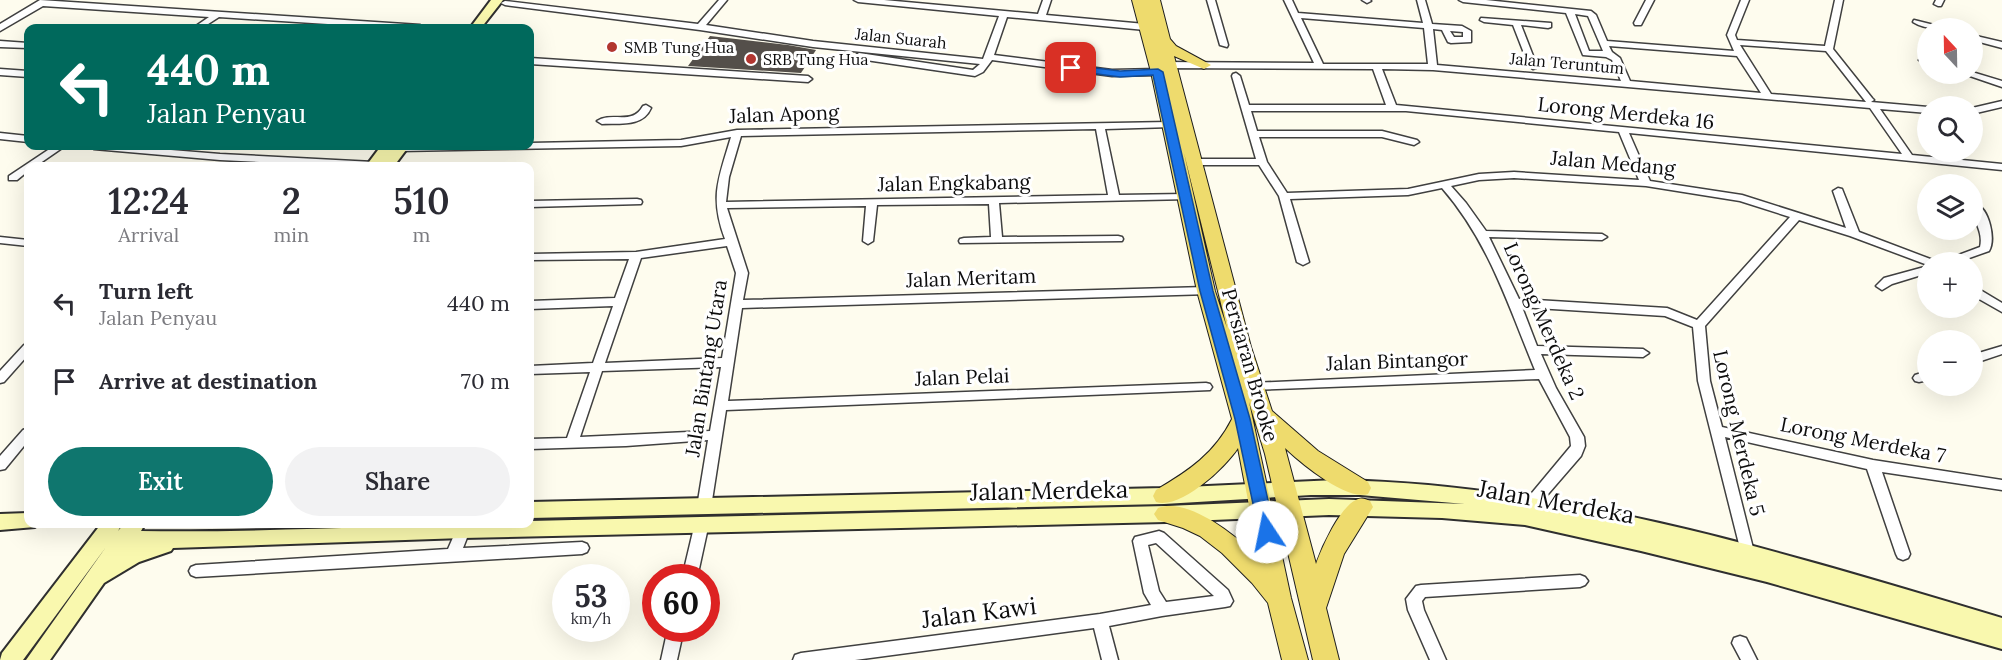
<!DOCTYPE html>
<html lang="en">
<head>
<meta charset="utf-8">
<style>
	body { margin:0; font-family:Lora,serif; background:#f2f2f3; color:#2b2b33; height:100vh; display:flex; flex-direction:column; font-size:22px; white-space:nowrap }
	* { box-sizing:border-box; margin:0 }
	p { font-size:20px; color:#7c7c81 }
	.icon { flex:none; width:33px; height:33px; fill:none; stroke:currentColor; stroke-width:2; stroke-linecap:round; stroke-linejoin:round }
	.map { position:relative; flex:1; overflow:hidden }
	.details { position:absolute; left:24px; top:162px; width:510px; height:366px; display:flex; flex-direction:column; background:#fff; border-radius:12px; box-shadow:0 6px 24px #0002 }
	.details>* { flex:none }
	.guide { position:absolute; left:24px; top:24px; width:510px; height:126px; border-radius:12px; box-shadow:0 6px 24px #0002; background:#00695c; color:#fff; overflow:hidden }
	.needle { width:39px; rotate:338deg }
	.tools { position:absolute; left:1917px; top:18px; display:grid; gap:12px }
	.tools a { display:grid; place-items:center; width:66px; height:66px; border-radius:50%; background:#fff; box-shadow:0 6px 24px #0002; font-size:30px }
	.speed { position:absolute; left:552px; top:564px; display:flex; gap:12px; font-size:30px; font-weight:700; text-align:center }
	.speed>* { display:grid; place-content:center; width:78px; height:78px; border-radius:50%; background:#fff; box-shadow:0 6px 24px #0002; line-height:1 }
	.speed small { font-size:15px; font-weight:400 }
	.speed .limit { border:9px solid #d22; background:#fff; color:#111 }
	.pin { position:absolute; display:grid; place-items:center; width:51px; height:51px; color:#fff; margin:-26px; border-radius:12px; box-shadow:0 3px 9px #0006 }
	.me { position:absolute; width:66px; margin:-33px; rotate:349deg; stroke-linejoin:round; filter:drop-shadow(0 0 4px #0008) }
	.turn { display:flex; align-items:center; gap:21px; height:126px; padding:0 24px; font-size:27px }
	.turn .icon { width:78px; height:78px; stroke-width:2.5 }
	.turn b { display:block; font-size:42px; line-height:51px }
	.eta { display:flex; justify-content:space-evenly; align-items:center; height:102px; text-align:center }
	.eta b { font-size:36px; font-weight:600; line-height:42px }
	.button { display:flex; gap:12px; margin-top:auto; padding:12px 24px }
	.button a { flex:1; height:69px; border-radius:36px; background:#0f766e; color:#fff; font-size:24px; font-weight:600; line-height:69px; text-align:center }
	.button a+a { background:#f2f2f3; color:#2b2b33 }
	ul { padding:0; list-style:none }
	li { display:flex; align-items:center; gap:18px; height:78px; padding:0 24px }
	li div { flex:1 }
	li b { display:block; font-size:22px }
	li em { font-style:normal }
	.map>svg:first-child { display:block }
	.building { fill:#544f4a }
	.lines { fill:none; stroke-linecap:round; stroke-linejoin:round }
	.street-casing { stroke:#404040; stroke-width:3 }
	.secondary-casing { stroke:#2f2f2f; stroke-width:4 }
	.primary-casing { stroke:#1e1e1e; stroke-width:2 }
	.street { fill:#fff; fill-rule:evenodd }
	.secondary { fill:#f9f8ae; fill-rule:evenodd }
	.primary { fill:#eedb6d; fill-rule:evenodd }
	.route { fill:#1a73e8; stroke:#114b97; stroke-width:1.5 }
	.poi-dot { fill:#b23630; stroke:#fff; stroke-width:2 }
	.labels { text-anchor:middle; stroke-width:6; stroke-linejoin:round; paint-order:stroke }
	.far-street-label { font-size:16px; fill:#0d0d0d; stroke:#fff }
	.far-poi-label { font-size:16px; fill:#0d0d0d; stroke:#fff; text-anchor:start }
	.street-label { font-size:20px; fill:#0d0d0d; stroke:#fff }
	.near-street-label { font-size:24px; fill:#0d0d0d; stroke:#fff }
</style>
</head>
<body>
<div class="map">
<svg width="2002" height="660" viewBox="0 0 2002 660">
	<rect width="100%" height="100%" fill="#fefcee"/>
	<path class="building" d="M710,36L788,45L816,50L801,73L688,66Z"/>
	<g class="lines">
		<g class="street-casing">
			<path id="street" d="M40,0L420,25L424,28H390L219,17L202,28H193L209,17L43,6L0,31V24Z
				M719,0H727L706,25L813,41L983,59L999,16L858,2L854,0H884L1038,14L1043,0H1051L1046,15L1145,24L1149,27L1145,30L1007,17L994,55L1112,70L1158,69L1162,72L1158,75L1112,76L992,60L983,72L975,76L859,59L855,56L859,53L973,70L980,64L813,47L700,30L505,5L501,3L505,1L698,24Z
				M1207,0H1215L1228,45L1227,47L1220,45Z
				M1284,0H1292L1298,13L1423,23L1417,0H1425L1432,24L1462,26L1471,31V42L1451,43L1448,42L1442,30L1433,29L1437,65L1621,81L1612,60L1606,57L1583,55L1566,13L1463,2L1459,0H1486L1591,11L1596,15L1607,41L1734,51L1727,35L1741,0H1749L1735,35L1737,40L1825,46L1835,0H1843L1833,49L1872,98L1874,100L1871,102L1928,107V113L1880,109L1912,155L2002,164V170L1629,133L1650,181L1742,195L1846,228L1833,191L1838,188L1842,189L1859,232L1933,260L1935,262L1925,264L1850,236L1799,220L1705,326L1710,381L1722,427L1873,460L2002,480V490L1882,472L1910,554L1908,558L1903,560L1898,558L1896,554L1867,469L1725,437L1754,552L1752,556L1747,558L1742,556L1698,381L1693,327L1665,316L1522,307L1537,346L1643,349L1649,353L1643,357L1541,354L1556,388L1584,437L1585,446L1581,456L1536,508L1531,510L1526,508L1524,504L1526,500L1571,446L1570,437L1539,379L1249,390L1247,387L1249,384L1253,383L1535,370C1508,305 1489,242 1442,188L1408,195L1290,199L1309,262L1303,265L1297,262L1279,196L1259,165H1196L1191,162L1196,159H1256L1232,76L1233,74L1236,73L1240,76L1249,105H1386L1373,69L1160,68L1156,65L1160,62L1314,63ZM1575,14L1588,16L1603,51H1589ZM1301,18L1424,28L1428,64H1323ZM1450,31L1463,32V37H1454ZM1740,45L1826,51L1866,102L1771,94ZM1609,46L1737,56L1761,93L1630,81L1620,58L1612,52ZM1382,69L1433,70L1870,108L1902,154L1396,105ZM1251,111H1406L1619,132L1639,180L1514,172L1479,174L1408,189L1287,193L1267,162L1259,137H1382L1414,145L1419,142L1417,140L1382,131H1257ZM1514,178L1646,186L1740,201L1790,217L1697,320L1667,308L1519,299L1489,237L1602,240L1607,237L1602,234L1486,231L1466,203L1451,186L1479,180Z
				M1362,0H1370L1371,1L1367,3Z
				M1646,0H1654L1641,25H1635L1634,23Z
				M1936,0H1944L1941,6H1938L1934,4Z
				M1481,18L1551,23V27L1548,28L1521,25L1537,66L1536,68L1533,69L1529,66L1513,25L1484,22L1480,20Z
				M1914,20L1946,28C1935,29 1922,28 1913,22Z
				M1972,35L2002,42V48L1972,40Z
				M0,41L28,43V48L0,47Z
				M1923,57L1928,59V65L1919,60Z
				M530,58L808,76L812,79L808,82L530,64Z
				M0,69L28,71V77L0,75Z
				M1972,72L2002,81V87L1964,74Z
				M2002,101V107L1972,114V108Z
				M646,105L651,108C643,127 620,123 602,124L597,121C612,111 632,126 643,106Z
				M1169,122L1174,125L1172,127L1105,129L1119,195L1186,194L1190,195L1191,197L1190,199L999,203L1002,237L1118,236L1122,237L1123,239L1122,241L960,243L959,241L960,239L964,238L991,237L989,204L877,205L873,241L868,244L863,241L866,206L727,208L748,273L743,300L1206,287L1212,291L1210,294L742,308L728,401L1206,383L1210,384L1212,387L1210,390L726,410L711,507L709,511L704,513L699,511L697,507L708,440L626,446L530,449V439L567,438L590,372L530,374V366L593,363L613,306L530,309V301L615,298L629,259L530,260V254L636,252L725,239C709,196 719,178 731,137L681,146L400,151L395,148L398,146H530V143L681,140L737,130ZM1096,129L1108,195L726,202L729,177L741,136ZM727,246L736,273L722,358L605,363L641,258ZM721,367L710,431L580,437L602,371Z
				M0,133L28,136V142L0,139Z
				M54,146H65L36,166H28V171L17,180H9V176Z
				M89,146H122L220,154L374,162L379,165L345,166L220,160L94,149Z
				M637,199L641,200L642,202L641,204L530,207V201Z
				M1976,204C1989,209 1996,239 1989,251L1958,262H1944L1945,260L1980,247C1984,231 1972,220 1972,205Z
				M0,237L28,240V246L0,243Z
				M1928,266V273L1892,284L1882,290L1876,286L1884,278Z
				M1972,285L2002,303V312L1972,295Z
				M28,344V355L4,382L0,383V371L24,345Z
				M2002,346V354L1972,364V355Z
				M1928,371V380L1919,382L1915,381L1913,378L1915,375Z
				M28,428V441L5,469L0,470V456L23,430Z
				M702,517L707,519L709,523L697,578H682L695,523L697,519Z
				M463,524L468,526L470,530L463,548L582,542L587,544L589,548L587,552L582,554L196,577L191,575L189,571L191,567L196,565L448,549L458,526Z
				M1159,531L1164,533L1228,590L1233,601L1230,606L1225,607L1162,616L1109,626L1118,660H1102L1094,628L855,660H793L795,655L801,653L1100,614L1151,605L1144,593L1133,541L1135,537ZM1156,543L1214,596L1166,602L1159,591L1148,545Z
				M1580,575L1585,577L1588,581L1585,585L1580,587L1425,597L1422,601L1424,610L1446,660H1430L1408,610L1406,599L1416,586L1421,585Z
				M668,628H684L677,660H661Z
				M1740,636L1746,638L1757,660H1741L1732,643L1734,638Z"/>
		</g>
		<g class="secondary-casing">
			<path id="secondary" d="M491,0H503L481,28H470Z
				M381,146H395L386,157L395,146H409L394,166H366Z
				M1336,480C1564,484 1785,553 2002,618V649L1767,582L1641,551L1525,525L1442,518L1329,515L1166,522L463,538L173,548L171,551L139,562L104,583L50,660H26L106,547L23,660H0L2,653L101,524H122L118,531L124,524H145L141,531C270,533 400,524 530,524V521L1166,506L1329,499L1465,504L1360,495H1311L1164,504L530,518V502L1164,488Z
				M28,513V524H37L35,527L0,530V514Z"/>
		</g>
		<g class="primary-casing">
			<path id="primary" d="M1132,0H1146L1154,31L1146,0H1160L1170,39L1176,46L1211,65L1204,69L1174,56L1251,347L1272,411L1318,451L1368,482L1371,488L1368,494C1346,501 1301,463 1285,448L1316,564C1322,547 1340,507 1356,500C1362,497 1365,499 1370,501L1373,507L1344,554L1326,608L1339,660H1313L1265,454L1249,402L1291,598L1308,660H1282L1268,603L1252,583L1222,553L1200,536L1183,528L1158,520L1154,514L1158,508C1190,497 1237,537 1259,558L1238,448C1225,468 1180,510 1156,502L1153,496L1156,490C1189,471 1215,453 1232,419L1197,291L1151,72ZM1184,153L1227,328L1215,291Z"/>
		</g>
		<use href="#street" class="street"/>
		<use href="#secondary" class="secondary"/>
		<use href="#primary" class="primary"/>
	</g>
	<path class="route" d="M1071,65L1120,71L1158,69L1163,72L1213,291L1250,419L1275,532L1273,537L1267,539L1261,537L1259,532L1235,419L1200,291L1153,75L1120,77L1067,70V66Z"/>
	<g class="poi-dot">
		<circle cx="612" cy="47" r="6"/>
		<circle cx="751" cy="59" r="6"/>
	</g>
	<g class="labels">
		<g class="far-street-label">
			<text transform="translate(901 38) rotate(6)" y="6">Jalan Suarah</text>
			<text transform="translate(1567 63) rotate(5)" y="6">Jalan Teruntum</text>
		</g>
		<g class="far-poi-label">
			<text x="624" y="53">SMB Tung Hua</text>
			<text x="763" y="65">SRB Tung Hua</text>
		</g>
		<g class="street-label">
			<text transform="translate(1626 113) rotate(6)" y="7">Lorong Merdeka 16</text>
			<text transform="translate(784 114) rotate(-2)" y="7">Jalan Apong</text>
			<text transform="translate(1613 163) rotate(5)" y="7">Jalan Medang</text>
			<text transform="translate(954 183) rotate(-1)" y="7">Jalan Engkabang</text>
			<text transform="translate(971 278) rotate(-2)" y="7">Jalan Meritam</text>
			<text transform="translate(1544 321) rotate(66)" y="7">Lorong Merdeka 2</text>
			<text transform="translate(1397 361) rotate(-2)" y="7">Jalan Bintangor</text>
			<text transform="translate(1250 365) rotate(74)" y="7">Persiaran Brooke</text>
			<text transform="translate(706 368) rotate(-81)" y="7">Jalan Bintang Utara</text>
			<text transform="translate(962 377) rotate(-2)" y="7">Jalan Pelai</text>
			<text transform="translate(1739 433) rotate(77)" y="7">Lorong Merdeka 5</text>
			<text transform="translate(1863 440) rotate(11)" y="7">Lorong Merdeka 7</text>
		</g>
		<g class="near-street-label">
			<text transform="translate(1049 491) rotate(-1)" y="8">Jalan Merdeka</text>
			<text transform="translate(1556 502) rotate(10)" y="8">Jalan Merdeka</text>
			<text transform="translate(979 613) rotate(-7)" y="8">Jalan Kawi</text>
		</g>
	</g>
</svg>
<div class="tools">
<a><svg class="needle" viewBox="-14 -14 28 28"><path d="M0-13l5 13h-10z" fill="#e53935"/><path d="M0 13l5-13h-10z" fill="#7c7c81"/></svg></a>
<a><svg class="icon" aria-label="search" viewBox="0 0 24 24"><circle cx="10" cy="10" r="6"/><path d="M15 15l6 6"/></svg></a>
<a><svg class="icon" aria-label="layers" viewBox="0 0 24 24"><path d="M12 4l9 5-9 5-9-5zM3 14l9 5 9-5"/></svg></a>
<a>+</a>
<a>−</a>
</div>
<div class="speed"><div>53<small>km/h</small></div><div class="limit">60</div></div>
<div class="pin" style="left:1071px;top:68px;background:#d93025"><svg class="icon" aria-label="arrive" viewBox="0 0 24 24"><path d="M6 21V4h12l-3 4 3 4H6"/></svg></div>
<svg class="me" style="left:1267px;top:532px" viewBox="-20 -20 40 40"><circle r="19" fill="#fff"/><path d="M0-13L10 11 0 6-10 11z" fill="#1a73e8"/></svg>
<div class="guide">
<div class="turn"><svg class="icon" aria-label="left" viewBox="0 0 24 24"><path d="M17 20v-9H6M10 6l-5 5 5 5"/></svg><div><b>440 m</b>Jalan Penyau</div></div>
</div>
<section class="details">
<div class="eta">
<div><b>12:24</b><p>Arrival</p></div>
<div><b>2</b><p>min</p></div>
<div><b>510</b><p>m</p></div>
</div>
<ul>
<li><svg class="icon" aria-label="left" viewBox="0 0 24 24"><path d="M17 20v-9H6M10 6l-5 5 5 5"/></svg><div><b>Turn left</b><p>Jalan Penyau</p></div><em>440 m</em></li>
<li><svg class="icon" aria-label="arrive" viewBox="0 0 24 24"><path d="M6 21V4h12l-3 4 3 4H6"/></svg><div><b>Arrive at destination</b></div><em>70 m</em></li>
</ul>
<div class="button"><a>Exit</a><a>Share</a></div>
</section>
</div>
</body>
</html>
